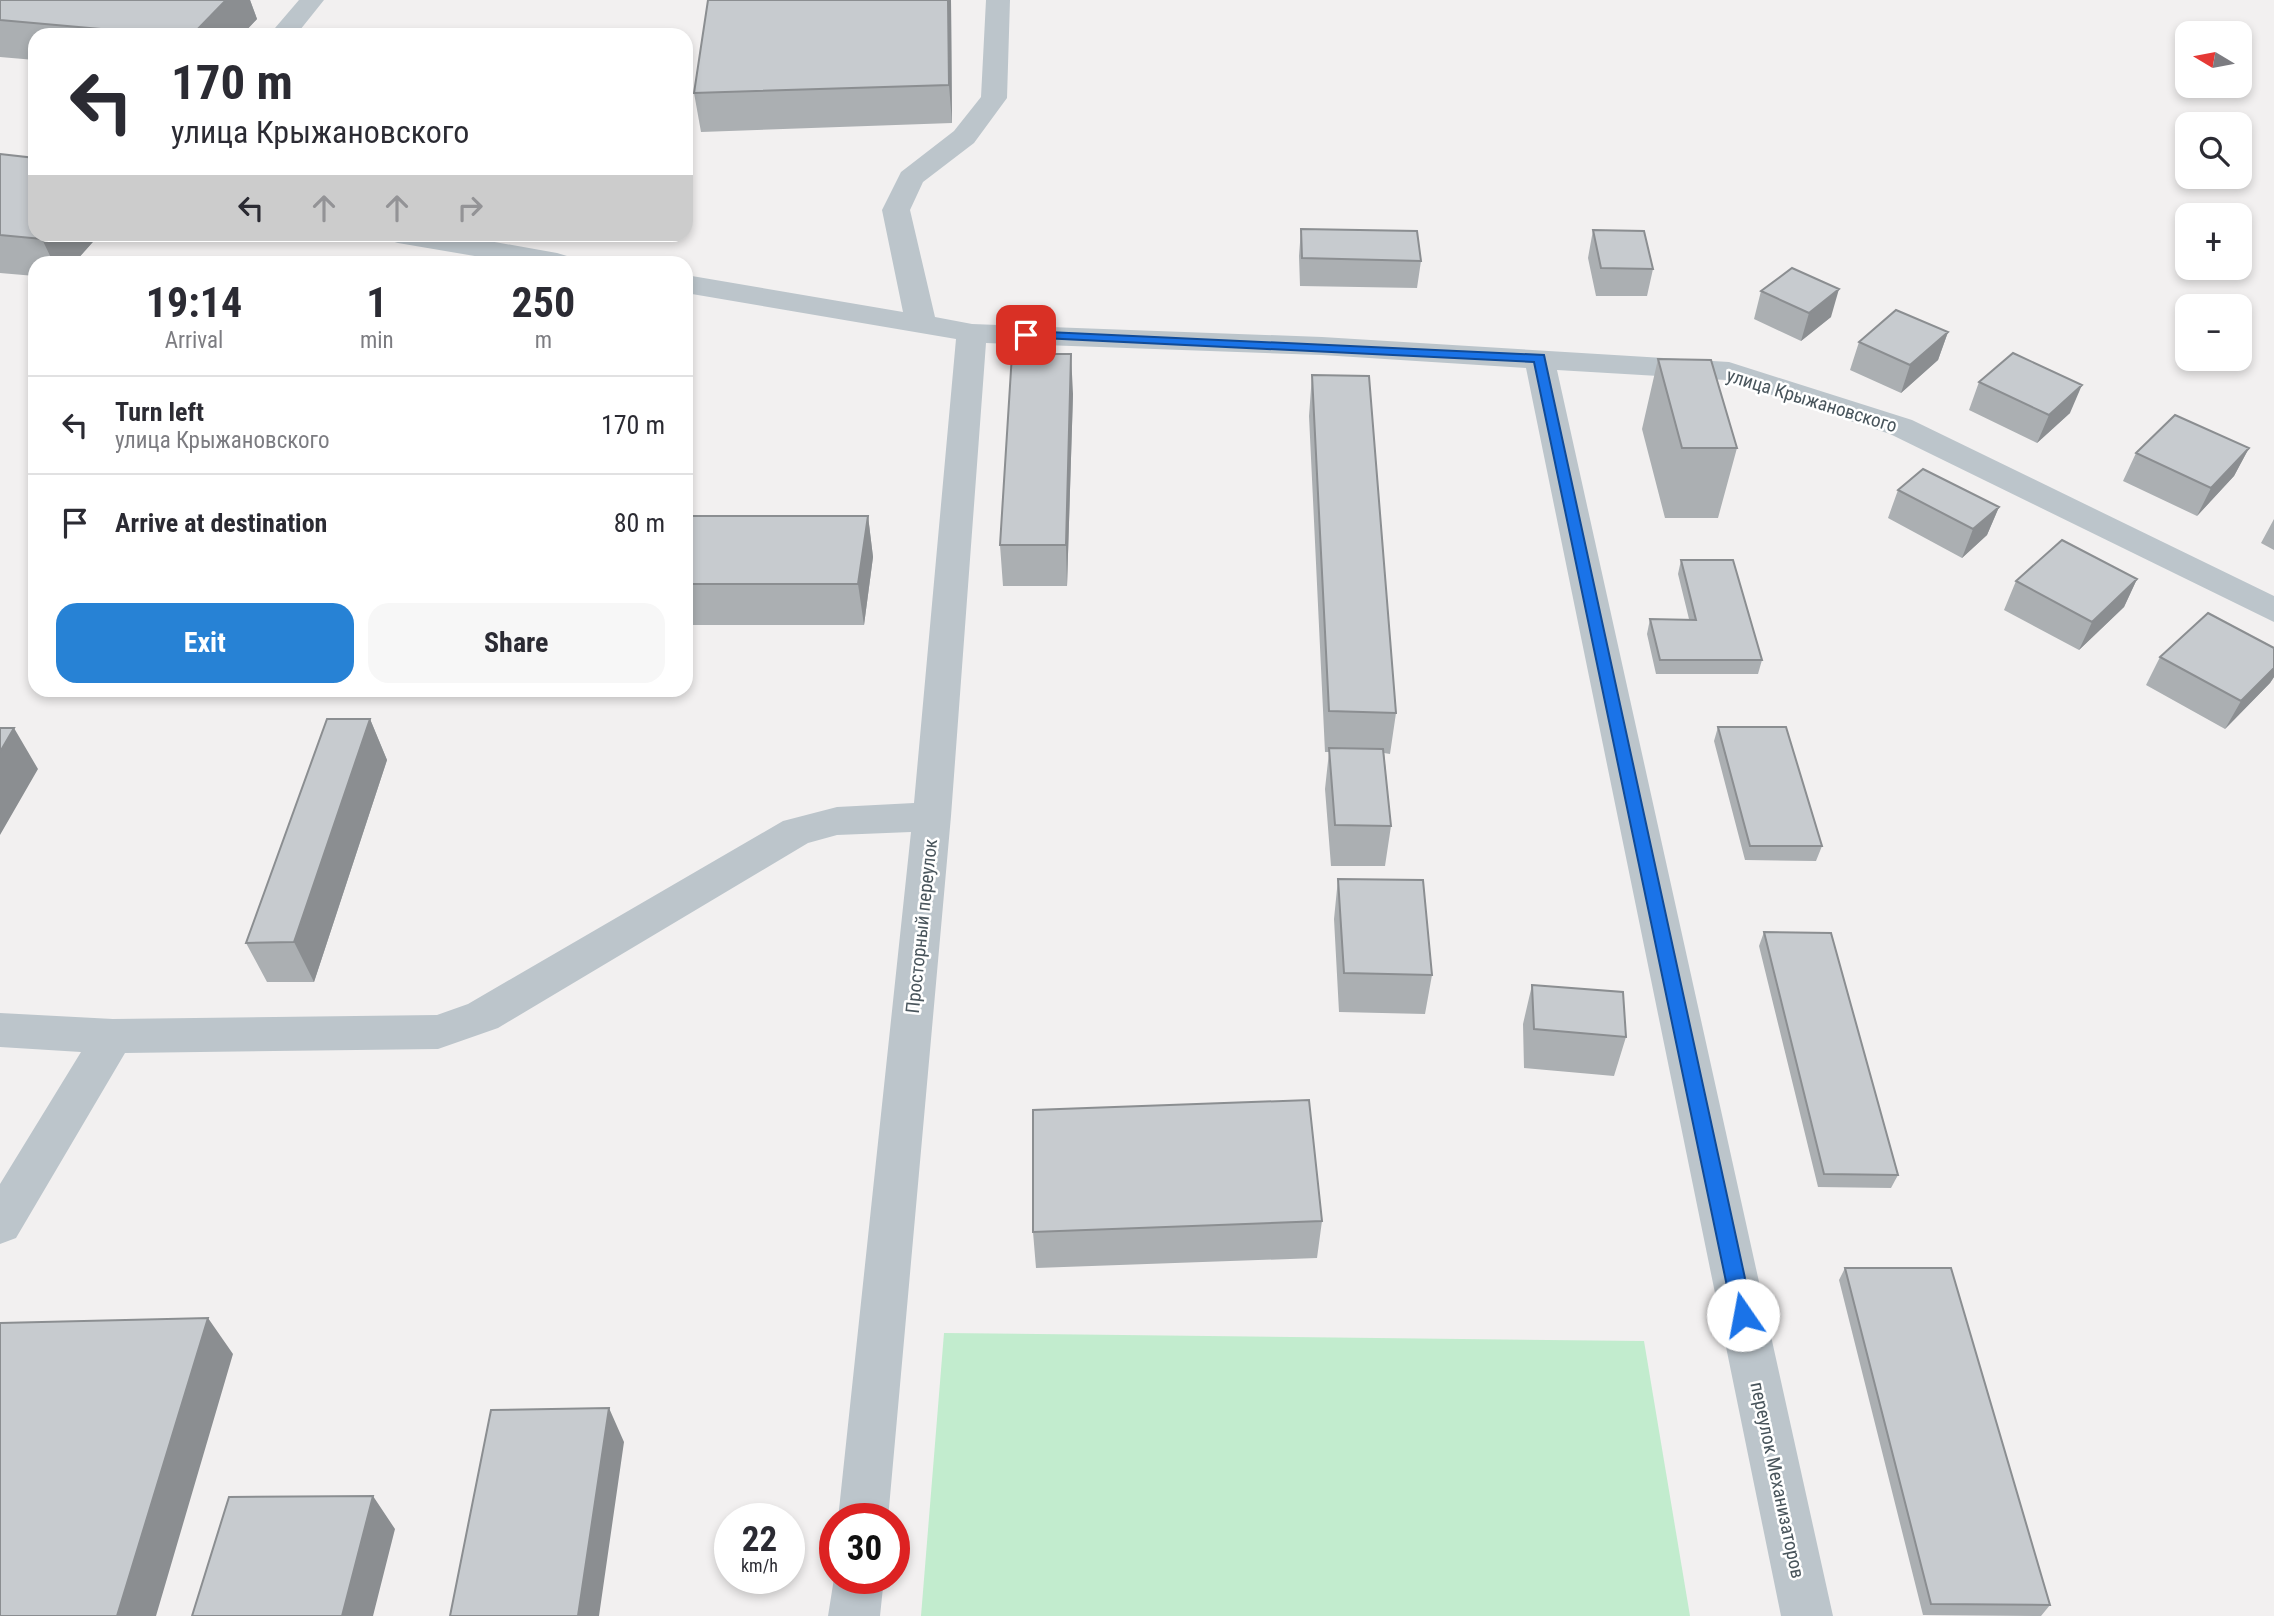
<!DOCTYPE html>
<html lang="en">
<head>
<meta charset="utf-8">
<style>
	body { margin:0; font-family:"Roboto Condensed",sans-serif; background:#f7f7f7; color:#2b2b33; height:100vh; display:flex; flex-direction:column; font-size:26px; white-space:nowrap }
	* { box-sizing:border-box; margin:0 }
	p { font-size:23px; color:#7c7c81 }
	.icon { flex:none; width:38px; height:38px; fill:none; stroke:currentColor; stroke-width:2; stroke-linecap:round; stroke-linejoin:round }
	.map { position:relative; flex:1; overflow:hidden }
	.details { position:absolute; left:28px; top:256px; width:665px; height:441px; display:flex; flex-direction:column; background:#fff; border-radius:21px; box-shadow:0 4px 10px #0003 }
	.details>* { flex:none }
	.top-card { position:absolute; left:28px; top:28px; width:665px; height:214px; border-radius:21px; box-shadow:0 4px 10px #0003; background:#fff; color:#2b2b33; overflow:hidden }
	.needle { width:46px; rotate:280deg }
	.fabs { position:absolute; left:2175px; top:21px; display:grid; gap:14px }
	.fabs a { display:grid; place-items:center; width:77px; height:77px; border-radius:14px; background:#fff; box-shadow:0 4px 10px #0003; font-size:35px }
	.speed { position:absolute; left:714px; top:1503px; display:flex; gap:14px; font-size:35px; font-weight:700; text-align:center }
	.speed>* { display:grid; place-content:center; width:91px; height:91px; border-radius:50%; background:#fff; box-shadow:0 4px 10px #0003; line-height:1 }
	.speed small { font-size:18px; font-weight:400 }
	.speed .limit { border:10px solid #d22; background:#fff; color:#111 }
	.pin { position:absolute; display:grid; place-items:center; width:60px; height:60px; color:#fff; margin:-30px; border-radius:14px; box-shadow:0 4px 10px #0006 }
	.me { position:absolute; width:77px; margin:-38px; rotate:348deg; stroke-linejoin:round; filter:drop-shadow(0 0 5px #0008) }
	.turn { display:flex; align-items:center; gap:24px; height:147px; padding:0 28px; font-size:32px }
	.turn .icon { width:91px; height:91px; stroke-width:2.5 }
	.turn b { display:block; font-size:49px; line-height:60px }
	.lanes { display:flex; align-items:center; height:66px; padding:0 28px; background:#0003; justify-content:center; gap:35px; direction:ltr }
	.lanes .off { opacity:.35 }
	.eta { display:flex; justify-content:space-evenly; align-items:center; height:119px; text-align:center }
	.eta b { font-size:42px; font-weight:700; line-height:49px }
	.primary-button { display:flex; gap:14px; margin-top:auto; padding:14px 28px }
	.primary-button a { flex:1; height:80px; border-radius:21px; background:#2782d5; color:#fff; font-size:28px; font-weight:700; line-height:80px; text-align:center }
	.primary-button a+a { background:#f7f7f7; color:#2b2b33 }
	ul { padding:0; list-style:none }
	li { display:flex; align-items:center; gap:21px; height:98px; padding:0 28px; border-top:2px solid #e1e1e2 }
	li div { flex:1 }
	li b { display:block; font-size:26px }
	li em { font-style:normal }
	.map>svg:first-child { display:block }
	.green { fill:#c2ecce }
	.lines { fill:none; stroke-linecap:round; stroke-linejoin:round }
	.minor { fill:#bcc5cb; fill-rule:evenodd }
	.wall { fill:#abafb2 }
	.shaded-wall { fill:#8b8e91 }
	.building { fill:#c7cbcf; stroke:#8b8e91; stroke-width:2 }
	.route { fill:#1a73e8; stroke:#114b97; stroke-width:2 }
	.labels { text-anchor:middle; stroke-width:5; stroke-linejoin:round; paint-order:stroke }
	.street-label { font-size:19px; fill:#49555c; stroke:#fff }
</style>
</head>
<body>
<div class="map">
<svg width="2274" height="1616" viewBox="0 0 2274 1616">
	<rect width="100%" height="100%" fill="#f2f0f0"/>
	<path class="green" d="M944,1333L1644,1341L1690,1616H921Z"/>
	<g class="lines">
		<path class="minor" d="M299,0H324L296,35H269Z
			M986,0H1010L1007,98L974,143L923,182L910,210L935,317L972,324L1322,337L1729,362L1912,420L2274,596V622L1890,434L1726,380L1557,370L1833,1616H1781L1526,368L1322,355L986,343L951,816L888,1519H838L911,832L837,835L808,843L498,1028L438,1049L125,1053L16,1238L0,1244V1184L81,1052L0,1047V1013L113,1019L437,1015L468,1004L783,821L837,807L914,803L956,339L686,293V275L903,312L882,210L901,172L954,131L981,97Z
			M384,234H450L557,253L567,256L572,262H510L398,243L388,240Z
			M835,1572V1578H884L880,1616H828Z"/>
	</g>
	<path class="wall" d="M0,0H250L257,19L242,35H35V60L0,57Z
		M708,0H951L952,123L701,132L694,93Z
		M0,154L35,234H100L75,262H35V276L0,273Z
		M1301,229L1421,261L1417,288L1300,286L1299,256Z
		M1593,230L1653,269L1647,296H1596L1588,258Z
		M1761,291L1831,317L1801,341L1754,319Z
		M1948,332L1938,360L1901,393L1850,370L1859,342Z
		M1658,359L1737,448L1718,518H1665L1642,429Z
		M1312,375L1396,713L1390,754L1384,753L1391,826L1385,866H1331L1325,789L1329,752H1325L1309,416Z
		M1979,382L2070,413L2037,443L1969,410Z
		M1073,394L1067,586H1003L1000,545Z
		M2249,448L2234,476L2197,516L2123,481L2136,453Z
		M1898,490L1999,507L1987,535L1962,558L1888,518Z
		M686,516H868L873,557L864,625H686Z
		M2274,519V550L2261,543Z
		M1681,560L1762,660L1758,674H1656L1647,634L1650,619H1689L1678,574Z
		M2137,579L2124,607L2079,650L2004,610L2016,581Z
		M2274,648V677L2270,683L2225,729L2146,685L2160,657Z
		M370,719L387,760L314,982H267L246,943Z
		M1718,727L1822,846L1816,861L1745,860L1714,741Z
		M1338,879L1432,975L1425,1014L1339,1012L1334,919Z
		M1764,932L1898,1175L1891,1188L1818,1187L1759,946Z
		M1532,985L1626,1037L1614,1076L1524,1068L1523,1024Z
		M1322,1221L1317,1258L1036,1268L1033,1232Z
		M1845,1268L2050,1605L2041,1616L1923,1615L1839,1280Z"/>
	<path class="shaded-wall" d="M226,0H250L257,19L242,35H192Z
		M948,0H951L952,123L949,85Z
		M46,234H100L75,262H53L42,239Z
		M1839,289L1831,317L1801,341L1809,313Z
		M1948,332L1938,360L1901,393L1910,365Z
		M1071,354L1073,394L1067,586L1066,545Z
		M2082,385L2070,413L2037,443L2049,415Z
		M2249,448L2234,476L2197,516L2211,488Z
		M1999,507L1987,535L1962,558L1973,529Z
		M868,516L873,557L864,625L858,584Z
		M2137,579L2124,607L2079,650L2092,622Z
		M2274,668V677L2270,683L2225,729L2241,701Z
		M370,719L387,760L314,982L294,942Z
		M14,728L38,769L0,835V752Z
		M208,1318L233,1354L156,1616H117Z
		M609,1408L624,1442L599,1616H578Z
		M373,1496L395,1529L373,1616H342Z"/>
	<path class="building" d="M0,0H226L192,35H168L0,20Z
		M708,0H948L949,85L694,93Z
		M0,154L35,158V234H46L42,239L0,235Z
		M1301,229L1417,231L1421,261L1302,258Z
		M1593,230L1644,231L1653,269L1601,268Z
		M1792,268L1839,289L1809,313L1761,291Z
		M1896,310L1948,332L1910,365L1859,342Z
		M2013,353L2082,385L2049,415L1979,382Z
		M1012,354H1071L1066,545H1000Z
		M1658,359L1711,360L1737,448H1682Z
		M1312,375L1369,376L1396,713L1329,711Z
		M2175,415L2249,448L2211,488L2136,453Z
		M1923,469L1999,507L1973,529L1898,490Z
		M686,516H868L858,584H686Z
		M2062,540L2137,579L2092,622L2016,581Z
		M1681,560H1733L1762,660H1660L1650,619L1696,620Z
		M2208,613L2274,648V668L2241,701L2160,657Z
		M327,719H370L294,942L246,943Z
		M1718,727H1786L1822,846H1750Z
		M0,728H14L0,752Z
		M1329,748L1383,749L1391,826L1335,825Z
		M1338,879L1423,880L1432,975L1344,973Z
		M1764,932L1831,933L1898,1175L1824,1174Z
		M1532,985L1623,992L1626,1037L1534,1029Z
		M1309,1100L1322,1221L1033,1232V1110Z
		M1845,1268H1951L2050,1605L1931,1604Z
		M208,1318L117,1616H0V1323Z
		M609,1408L578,1616H450L491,1410Z
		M373,1496L342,1616H192L229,1497Z"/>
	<path class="route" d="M1026,331L1544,355L1753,1315L1750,1321L1743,1324L1736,1321L1733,1315L1534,362L1022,337V332Z"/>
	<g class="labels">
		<g class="street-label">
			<text transform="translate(1812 400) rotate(17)" y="7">улица Крыжановского</text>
			<text transform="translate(921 926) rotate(-84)" y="7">Просторный переулок</text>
			<text transform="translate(1778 1480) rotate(78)" y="7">переулок Механизаторов</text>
		</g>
	</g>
</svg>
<div class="fabs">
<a><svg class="needle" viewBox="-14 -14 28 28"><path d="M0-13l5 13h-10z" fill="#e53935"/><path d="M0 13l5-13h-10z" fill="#7c7c81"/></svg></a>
<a><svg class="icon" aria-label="search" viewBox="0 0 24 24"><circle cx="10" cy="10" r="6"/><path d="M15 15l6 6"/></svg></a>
<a>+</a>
<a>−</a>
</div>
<div class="speed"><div>22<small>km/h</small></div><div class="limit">30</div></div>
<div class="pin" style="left:1026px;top:335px;background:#d93025"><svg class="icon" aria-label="arrive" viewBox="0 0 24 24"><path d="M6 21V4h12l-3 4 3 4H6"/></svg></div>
<svg class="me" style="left:1743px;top:1315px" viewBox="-20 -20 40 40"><circle r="19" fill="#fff"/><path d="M0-13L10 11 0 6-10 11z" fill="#1a73e8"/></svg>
<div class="top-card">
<div class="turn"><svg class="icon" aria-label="left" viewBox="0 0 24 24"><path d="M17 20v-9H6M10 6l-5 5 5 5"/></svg><div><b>170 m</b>улица Крыжановского</div></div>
<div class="lanes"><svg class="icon" aria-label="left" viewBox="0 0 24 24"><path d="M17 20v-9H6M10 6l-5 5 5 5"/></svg><svg class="icon off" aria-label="ahead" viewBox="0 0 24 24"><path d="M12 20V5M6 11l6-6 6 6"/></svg><svg class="icon off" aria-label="ahead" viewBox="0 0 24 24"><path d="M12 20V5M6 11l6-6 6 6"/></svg><svg class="icon off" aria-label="right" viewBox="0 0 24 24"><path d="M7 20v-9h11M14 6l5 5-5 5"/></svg></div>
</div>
<section class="details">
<div class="eta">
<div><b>19:14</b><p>Arrival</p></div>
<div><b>1</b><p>min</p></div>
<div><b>250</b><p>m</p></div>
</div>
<ul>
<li><svg class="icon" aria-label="left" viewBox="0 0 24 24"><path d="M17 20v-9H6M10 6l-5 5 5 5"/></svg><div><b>Turn left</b><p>улица Крыжановского</p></div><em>170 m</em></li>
<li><svg class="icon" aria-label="arrive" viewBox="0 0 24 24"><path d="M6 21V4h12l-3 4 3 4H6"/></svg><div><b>Arrive at destination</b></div><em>80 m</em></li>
</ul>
<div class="primary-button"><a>Exit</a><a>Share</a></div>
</section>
</div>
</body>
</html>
